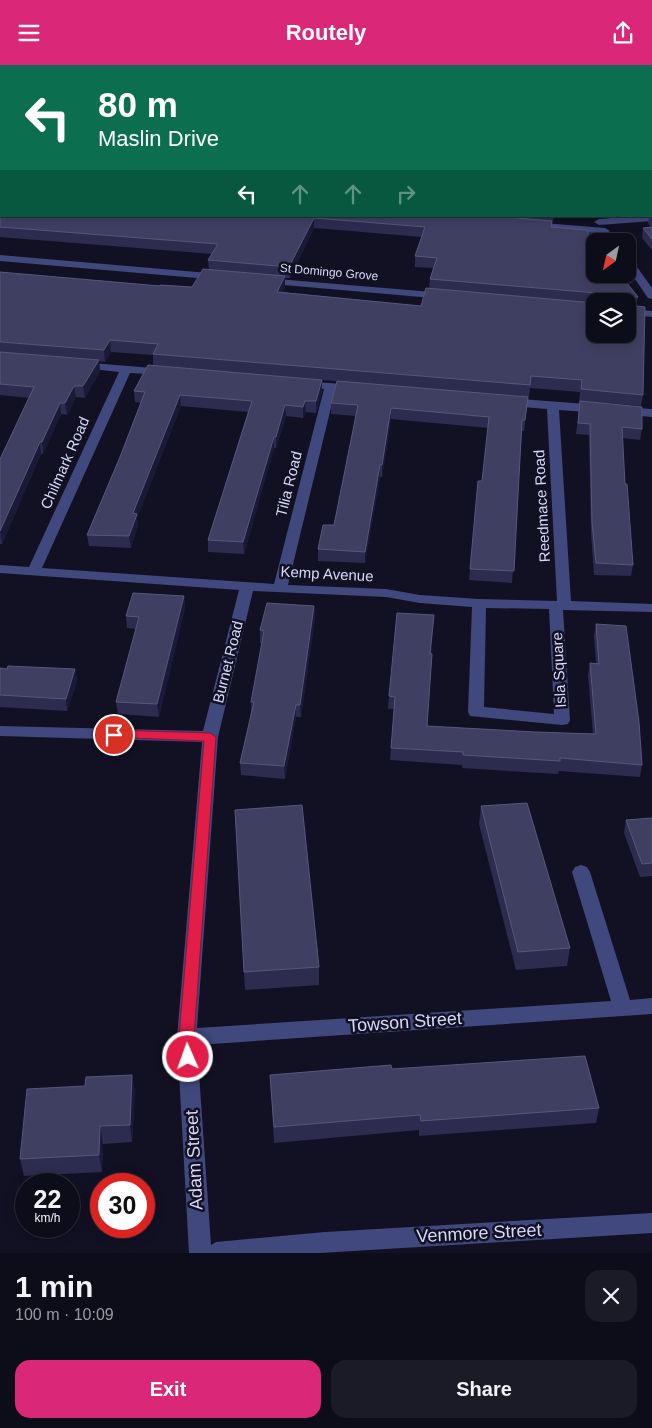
<!DOCTYPE html>
<html lang="en">
<head>
<meta charset="utf-8">
<style>
	body { margin:0; font-family:Helvetica,sans-serif; background:#1b1b27; color:#f1f3f6; height:100vh; display:flex; flex-direction:column; font-size:19px; white-space:nowrap }
	* { box-sizing:border-box; margin:0 }
	p { font-size:16px; color:#9a9ca2 }
	.icon { flex:none; width:28px; height:28px; fill:none; stroke:currentColor; stroke-width:2; stroke-linecap:round; stroke-linejoin:round }
	.map { position:relative; height:1188px; overflow:hidden }
	.details { display:flex; flex-direction:column; background:#0d0d1a; flex:1 }
	.details>* { flex:none }
	.hud { position:absolute; left:0px; top:0px; width:652px; height:152px; box-shadow:0 2px 12px #0003,0 0 0 1px #2d2d39; background:#0b6e4f; color:#fff; overflow:hidden }
	.needle { width:32px; rotate:213deg }
	.buttons { position:absolute; left:586px; top:168px; display:grid; gap:10px }
	.buttons a { display:grid; place-items:center; width:50px; height:50px; border-radius:10px; background:#0d0d1a; box-shadow:0 2px 12px #0003,0 0 0 1px #2d2d39; font-size:25px }
	.speed { position:absolute; left:15px; top:1108px; display:flex; gap:10px; font-size:25px; font-weight:700; text-align:center }
	.speed>* { display:grid; place-content:center; width:65px; height:65px; border-radius:50%; background:#0d0d1a; box-shadow:0 2px 12px #0003,0 0 0 1px #2d2d39; line-height:1 }
	.speed small { font-size:12px; font-weight:400 }
	.speed .limit { border:8px solid #d22; background:#fff; color:#111 }
	.pin { position:absolute; display:grid; place-items:center; width:42px; height:42px; color:#fff; margin:-21px; border:2px solid #fff; border-radius:50%; box-shadow:0 1px 5px #0007 }
	.me { position:absolute; width:55px; margin:-28px; rotate:358deg; stroke-linejoin:round; filter:drop-shadow(0 0 4px #0008) }
	.turn { display:flex; align-items:center; gap:18px; height:105px; padding:0 15px; font-size:22px }
	.turn .icon { width:65px; height:65px; stroke-width:2.5 }
	.turn b { display:block; font-size:35px; line-height:42px }
	.lanes { display:flex; align-items:center; height:48px; padding:0 15px; background:#0003; justify-content:center; gap:25px; direction:ltr }
	.lanes .off { opacity:.35 }
	.round { display:grid; place-items:center; flex:none; width:52px; height:52px; border-radius:15px; background:#1b1b27 }
	.overview { display:flex; align-items:center; justify-content:space-between; height:85px; padding:0 15px }
	h1 { font-size:30px; font-weight:600; line-height:38px }
	.button { display:flex; gap:10px; margin-top:auto; padding:10px 15px }
	.button a { flex:1; height:58px; border-radius:15px; background:#db2777; color:#fff; font-size:20px; font-weight:600; line-height:58px; text-align:center }
	.button a+a { background:#1b1b27; color:#f1f3f6 }
	header { display:flex; justify-content:space-between; align-items:center; height:65px; padding:0 15px; background:#db2777; color:#fff; font-size:22px; font-weight:600 }
	.map>svg:first-child { display:block }
	.green { fill:#152c28 }
	.lines { fill:none; stroke-linecap:round; stroke-linejoin:round }
	.minor { fill:#41487d; fill-rule:evenodd }
	.wall { fill:#2d2c4f; fill-rule:evenodd }
	.shaded-wall { fill:#1a1936 }
	.building { fill:#3f3f61; stroke:#57577a }
	.route { fill:#e11d48; stroke:#92132f }
	.labels { text-anchor:middle; stroke-width:5; stroke-linejoin:round; paint-order:stroke }
	.far-street-label { font-size:12px; fill:#d7d9fb; stroke:#111123 }
	.street-label { font-size:15px; fill:#d7d9fb; stroke:#111123 }
	.near-street-label { font-size:18px; fill:#d7d9fb; stroke:#111123 }
</style>
</head>
<body>
<header><svg class="icon" aria-label="menu" viewBox="0 0 24 24"><path d="M4 6h16M4 12h16M4 18h16"/></svg>Routely<svg class="icon" aria-label="share" viewBox="0 0 24 24"><path d="M12 15V3M7 8l5-5 5 5M5 13v7h14v-7"/></svg></header>
<div class="map">
<svg width="652" height="1188" viewBox="0 0 652 1188">
	<rect width="100%" height="100%" fill="#111123"/>
	<path class="green" d="M4,0H448L449,1H4Z"/>
	<g class="lines">
		<path class="minor" d="M467,0H475L476,1H468Z
			M651,57H652V63H651Z
			M652,150V156L599,160L594,157L599,154Z
			M531,157L605,163L610,166L605,169L528,162V158Z
			M0,190L220,209L225,212L220,215L0,196Z
			M628,194L632,195L652,223V234L648,233L628,204Z
			M265,213L444,228L449,231L444,234L261,218L260,216L261,214Z
			M628,244L652,246V252L628,250Z
			M79,297L165,304L171,307L165,310L130,308L42,503L274,519L324,324L299,321L297,319L303,316L355,320L361,324L355,328L335,326L288,520L386,524L420,530L479,534L557,536L547,344L507,341L501,337L507,333L599,340L605,344L599,348L559,345L571,536L652,539V547L563,545L570,655L568,659L562,660L470,651L468,647L472,542L420,538L386,532L253,526L218,672L197,963L611,936L572,807L575,802L581,800L587,802L590,807L630,935L652,933V949L197,980L211,1180L216,1177L325,1167L652,1148V1168L320,1188H189L177,972L202,677L0,671V661L203,666L239,525L0,508V500L29,502L119,307L75,302L73,300ZM486,543L549,544L554,649L484,642Z
			M622,342L652,344V352L618,349L616,346L618,343Z"/>
	</g>
	<path class="wall" d="M505,0H652V55H651V1H506Z
		M1,70V151H554L553,157H552L551,163L638,232L636,241L643,330L641,341L579,336L580,327L530,323L529,332L322,315V326L316,348L306,347L303,353L286,351L276,383H274L244,489L208,487V475L248,347L181,341L137,453L138,460L131,483L89,481L87,470L120,392L141,338L135,337L134,326L153,300V290L111,287L105,297L99,296L100,306L85,333L76,332L67,350L61,349L43,389H41L2,479H0V394L29,333L0,330V207L160,221L192,222L209,205L208,195L212,189L0,172V71ZM314,163L422,172L415,191V202L433,203L430,214L429,224L421,241L282,227L285,222V213H290ZM595,236H628L595,269Z
		M651,95L652,96V185L642,173L643,163L651,162L648,158L649,151H651Z
		M580,336L642,364L640,375L622,373L625,419L633,500L631,511L594,510L591,469L589,370L576,369Z
		M331,338L527,343L524,366H522L512,518L469,515L478,416H482L488,363L391,354L382,412H380L365,498L318,496V484L334,460L356,351L331,349Z
		M184,531L185,543L159,652L118,649L116,637L136,564L127,563L126,551Z
		M314,541L315,553L301,652H296L285,714L241,710L240,698L251,648V637L262,578H260V565Z
		M434,550L431,589L427,661L535,667L593,669L588,610L590,598H596L594,571L596,559L642,700L640,712L559,706L558,709L462,703V700L390,695L394,644H388L389,631Z
		M0,603L75,604L77,616L67,646L0,642Z
		M481,741L570,883L567,901L516,905L479,759Z
		M235,745L319,902V920L245,925Z
		M652,753V811L640,812L624,768L626,755Z
		M392,1004L599,1043L596,1058L419,1071V1065L274,1078L270,1010Z
		M132,1010L135,1027L132,1077L103,1079L102,1107L24,1111L20,1094L85,1021Z"/>
	<path class="shaded-wall" d="M314,153V163L290,213L289,202Z
		M285,211V222L277,238V227Z
		M110,275L111,287L105,297L104,285Z
		M99,295L100,306L85,333L83,321Z
		M322,315V326L316,348V336Z
		M74,321L76,332L67,350L65,338Z
		M180,330L181,341L137,453L138,460L131,483L129,471L133,448Z
		M305,336L306,347L303,353V342Z
		M60,338L61,349L43,389L42,377Z
		M285,340L286,351L276,383V372Z
		M391,343V354L382,412V400Z
		M274,372V383L244,489L243,477Z
		M40,377L41,389L2,479L0,466Z
		M380,400V412L365,498V487Z
		M184,531L185,543L159,652L157,639Z
		M314,541L315,553L301,652L300,640Z
		M75,604L77,616L67,646L66,634Z
		M296,640V652L285,714L284,701Z
		M132,1010L135,1027L132,1077L130,1060Z
		M100,1061L103,1079L102,1107L99,1090Z"/>
	<path class="building" d="M514,0H652V46H651V1H515Z
		M1,27V52L0,51V28Z
		M1,70V110L0,105V71Z
		M651,95L652,96V118H651Z
		M0,111H1V151H494L552,156L551,162L586,165L595,177V209H620L638,232H628V240L645,242L643,330L581,324L582,315L531,311L530,320L153,289L158,279L110,275L104,285L0,277V207L160,221V220L192,222L203,204L285,211L277,227L421,241L426,223L595,238V269H628V236H598V230L597,228L430,214L437,193L415,191L425,162L314,153L289,202L208,195L218,179L0,162Z
		M651,124H652V139H651Z
		M652,162V174L643,163Z
		M0,287L99,295L83,321H74L65,338H60L42,377H40L0,466V394L34,322L0,319Z
		M148,300L322,315L316,336H305L303,342L285,340L276,372H274L243,477L208,475L252,336L180,330L133,448L137,449L129,471L87,470L120,392L145,327L134,326Z
		M337,316L528,332L525,355H522L514,506L470,504L478,416H482L489,352L391,343L382,400H380L365,487L318,484L323,460H334L358,340L331,338Z
		M580,336L642,342V364L622,362L625,419H627L633,500L596,498L592,457L590,359L578,358Z
		M133,528L184,531L157,639L116,637L139,552L126,551Z
		M267,538L314,541L300,640H296L284,701L240,698L254,637H251L264,566L260,565Z
		M397,548L434,550L430,588L432,589L427,661L535,667L596,669L590,598L599,599L596,559L626,561L639,657L642,700L560,693V696L463,690V687L391,683L395,632L389,631Z
		M8,601L75,604L66,634L0,630V603L7,604Z
		M527,738L570,883L518,887L481,741Z
		M302,740L319,902L244,907L235,745Z
		M652,753V798L642,799L626,755Z
		M585,991L599,1043L421,1056L420,1050L274,1062L270,1010L391,1000L392,1004Z
		M132,1010L130,1060L100,1061L99,1090L20,1094L27,1024L85,1021L86,1012Z"/>
	<path class="route" d="M114,665L210,668L216,672L194,972L196,992L193,996L188,998L183,996L180,992L179,972L204,676L110,672L108,670Z"/>
	<g class="labels">
		<g class="far-street-label">
			<text transform="translate(329 207) rotate(5)" y="4">St Domingo Grove</text>
		</g>
		<g class="street-label">
			<text transform="translate(65 398) rotate(-66)" y="5">Chilmark Road</text>
			<text transform="translate(289 419) rotate(-76)" y="5">Tilia Road</text>
			<text transform="translate(542 441) rotate(-93)" y="5">Reedmace Road</text>
			<text transform="translate(327 509) rotate(3)" y="5">Kemp Avenue</text>
			<text transform="translate(228 597) rotate(-76)" y="5">Burnet Road</text>
			<text transform="translate(559 605) rotate(-93)" y="5">Isla Square</text>
		</g>
		<g class="near-street-label">
			<text transform="translate(405 957) rotate(-4)" y="6">Towson Street</text>
			<text transform="translate(194 1095) rotate(-93)" y="6">Adam Street</text>
			<text transform="translate(479 1168) rotate(-3)" y="6">Venmore Street</text>
		</g>
	</g>
</svg>
<div class="buttons">
<a><svg class="needle" viewBox="-14 -14 28 28"><path d="M0-13l5 13h-10z" fill="#e53935"/><path d="M0 13l5-13h-10z" fill="#9a9ca2"/></svg></a>
<a><svg class="icon" aria-label="layers" viewBox="0 0 24 24"><path d="M12 4l9 5-9 5-9-5zM3 14l9 5 9-5"/></svg></a>
</div>
<div class="speed"><div>22<small>km/h</small></div><div class="limit">30</div></div>
<div class="pin" style="left:114px;top:670px;background:#d93025"><svg class="icon" aria-label="arrive" viewBox="0 0 24 24"><path d="M6 21V4h12l-3 4 3 4H6"/></svg></div>
<svg class="me" style="left:188px;top:992px" viewBox="-20 -20 40 40"><circle r="17" fill="#e11d48" stroke="#fff" stroke-width="3"/><path d="M0-11L8 9 0 5-8 9z" fill="#fff"/></svg>
<div class="hud">
<div class="turn"><svg class="icon" aria-label="left" viewBox="0 0 24 24"><path d="M17 20v-9H6M10 6l-5 5 5 5"/></svg><div><b>80 m</b>Maslin Drive</div></div>
<div class="lanes"><svg class="icon" aria-label="left" viewBox="0 0 24 24"><path d="M17 20v-9H6M10 6l-5 5 5 5"/></svg><svg class="icon off" aria-label="ahead" viewBox="0 0 24 24"><path d="M12 20V5M6 11l6-6 6 6"/></svg><svg class="icon off" aria-label="ahead" viewBox="0 0 24 24"><path d="M12 20V5M6 11l6-6 6 6"/></svg><svg class="icon off" aria-label="right" viewBox="0 0 24 24"><path d="M7 20v-9h11M14 6l5 5-5 5"/></svg></div>
</div>
</div>
<section class="details">
<div class="overview"><div><h1>1 min</h1><p>100 m · 10:09</p></div><a class="round"><svg class="icon" aria-label="close" viewBox="0 0 24 24"><path d="M6 6l12 12M18 6L6 18"/></svg></a></div>
<div class="button"><a>Exit</a><a>Share</a></div>
</section>
</body>
</html>
